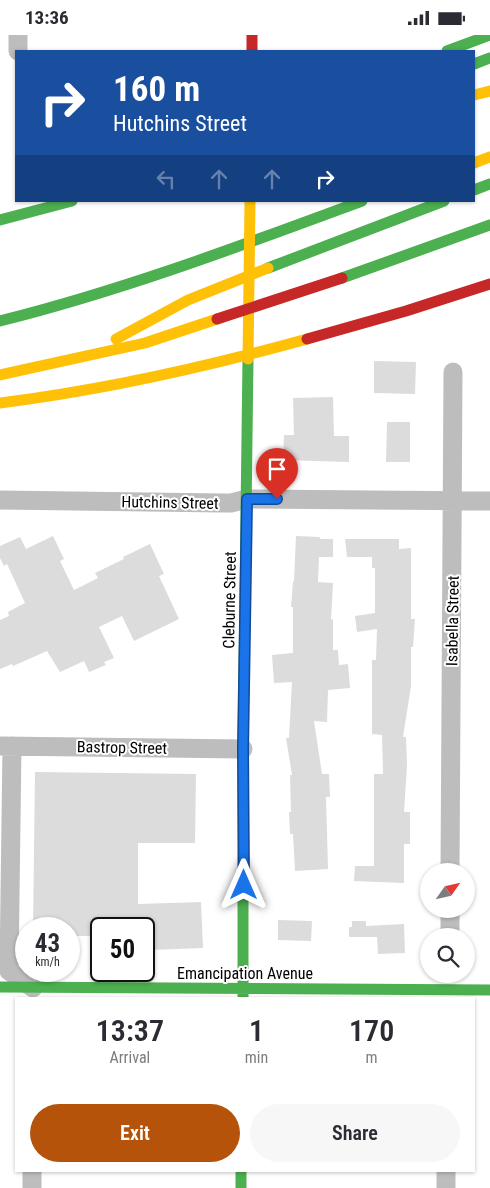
<!DOCTYPE html>
<html lang="en">
<head>
<meta charset="utf-8">
<style>
	body { margin:0; font-family:"Roboto Condensed",sans-serif; background:#f7f7f7; color:#2b2b33; height:100vh; display:flex; flex-direction:column; font-size:19px; white-space:nowrap }
	* { box-sizing:border-box; margin:0 }
	p { font-size:16px; color:#7c7c81 }
	.icon { flex:none; width:28px; height:28px; fill:none; stroke:currentColor; stroke-width:2; stroke-linecap:round; stroke-linejoin:round }
	.map { position:relative; flex:1; overflow:hidden }
	.drawer { position:absolute; left:15px; top:962px; width:460px; height:175px; display:flex; flex-direction:column; background:#fff; border-radius:0px; box-shadow:0 1px 4px #0004 }
	.drawer>* { flex:none }
	.top-card { position:absolute; left:15px; top:15px; width:460px; height:152px; border-radius:0px; box-shadow:0 1px 4px #0004; background:#1a4fa0; color:#fff; overflow:hidden }
	.needle { width:32px; rotate:56deg }
	.buttons { position:absolute; left:420px; top:828px; display:grid; gap:10px }
	.buttons a { display:grid; place-items:center; width:55px; height:55px; border-radius:50%; background:#fff; box-shadow:0 1px 4px #0004; font-size:25px }
	.speed { position:absolute; left:15px; top:882px; display:flex; gap:10px; font-size:25px; font-weight:700; text-align:center }
	.speed>* { display:grid; place-content:center; width:65px; height:65px; border-radius:50%; background:#fff; box-shadow:0 1px 4px #0004; line-height:1 }
	.speed small { font-size:12px; font-weight:400 }
	.speed .limit { border:2px solid #111; border-radius:8px; background:#fff; color:#111 }
	.pin { position:absolute; display:grid; place-items:center; width:42px; height:42px; color:#fff; margin:-51px -21px; border-radius:50% 50% 50% 0; rotate:-45deg; box-shadow:0 0 5px #0007 }
	.pin .icon { rotate:45deg }
	.me { position:absolute; width:55px; margin:-28px; rotate:0deg; stroke-linejoin:round; filter:drop-shadow(0 0 4px #0008) }
	.turn { display:flex; align-items:center; gap:18px; height:105px; padding:0 15px; font-size:22px }
	.turn .icon { width:65px; height:65px; stroke-width:2.5 }
	.turn b { display:block; font-size:35px; line-height:42px }
	.lanes { display:flex; align-items:center; height:48px; padding:0 15px; background:#0003; justify-content:center; gap:25px; direction:ltr }
	.lanes .off { opacity:.35 }
	.eta { display:flex; justify-content:space-evenly; align-items:center; height:85px; text-align:center }
	.eta b { font-size:30px; font-weight:600; line-height:35px }
	.primary-button { display:flex; gap:10px; margin-top:auto; padding:10px 15px }
	.primary-button a { flex:1; height:58px; border-radius:30px; background:#b45309; color:#fff; font-size:20px; font-weight:600; line-height:58px; text-align:center }
	.primary-button a+a { background:#f7f7f7; color:#2b2b33 }
	.status { display:flex; justify-content:space-between; align-items:center; height:35px; padding:0 25px; background:#fff; direction:ltr }
	.status svg { height:14px; fill:currentColor }
	.map>svg:first-child { display:block }
	.building { fill:#dcdcdc }
	.lines { fill:none; stroke-linecap:round; stroke-linejoin:round }
	.street { stroke:#bdbdbd; stroke-width:19 }
	.fast { stroke:#4caf50; stroke-width:11 }
	.slow { stroke:#ffc107; stroke-width:11 }
	.jam { stroke:#c62828; stroke-width:11 }
	.route-casing { stroke:#114b97; stroke-width:12 }
	.route { stroke:#1a73e8; stroke-width:9 }
	.labels { text-anchor:middle; stroke-width:4; stroke-linejoin:round; paint-order:stroke }
	.street-label { font-size:16px; fill:#000; stroke:#fff }
</style>
</head>
<body>
<div class="status"><b>13:36</b><svg viewBox="0 0 49 12"><path d="M0 12V9h3v3zM5 12V6h3v6zM10 12V3h3v9zM15 12V0h3v12zM26 1h20v11H26zM47 4h2v5h-2z"/></svg></div>
<div class="map">
<svg width="490" height="1153" viewBox="0 0 490 1153">
	<rect width="100%" height="100%" fill="#fff"/>
	<path class="building" d="M374,326L416,327L415,359L374,358Z
		M333,362L334,401H349V427L283,425L284,400H294L293,363Z
		M387,387H410V427H386Z
		M53,501L64,524L60,526L74,555L98,543L95,538L124,524L123,522L150,509L164,539L159,541L179,584L134,606L122,581L99,592L114,623L104,627L106,630L89,637L84,626L60,637L47,616L13,631L12,629L0,634V585L9,581L8,577L25,568L7,529L4,531L0,523V511L20,502L26,514Z
		M296,501L320,502V504H333V522H319L318,547L333,548L331,585L333,584V615H338L339,630L348,629L350,653L328,655L327,687L314,686L322,739H329L330,762H326L328,834L295,836L293,799H290L289,777H291L290,740H292L286,703H289L292,647L274,648L272,620L293,618V572H291L293,546H294Z
		M345,504H399V514L411,513V584H415L413,612H411V651L403,702H406L407,731L404,777H410V809H404V848L354,846L355,831H374V739H383L382,700L372,699V625H376L377,594L357,597L355,581L375,578V533H372V522H347Z
		M35,737L196,739L195,808H138V869L201,867L203,913L149,915L148,894H101V901H69V894H33Z
		M278,885L312,886L311,906L278,905Z
		M352,886H366V891L404,889L405,918L378,919L377,902H349V892H352Z"/>
	<g class="lines">
		<path class="street" d="M18,16V0
			M0,465L222,468H231L247,464L490,466
			M0,711L243,714
			M12,711L9,936L33,953
			M450,836L453,337
			M450,901V874
			M32,1153V1136
			M446,1153V1136"/>
		<path class="fast" d="M447,16L490,0
			M474,29L490,23
			M474,155L490,149
			M0,185L72,166
			M268,233L444,166
			M342,243L490,190
			M0,286C124,255 243,210 362,166
			M0,952L490,955
			M243,964V714L248,324
			M241,1136V1153"/>
		<path class="slow" d="M474,60L490,56
			M474,128L490,122
			M116,304L188,265L268,233
			M248,324L250,166
			M0,340L145,308L217,284
			M0,368C104,355 206,332 307,304"/>
		<path class="jam" d="M252,0V16
			M217,284L342,243
			M307,304L406,276L490,249"/>
	</g>
	<g class="lines">
		<g class="route-casing">
			<path id="route" d="M244,850L243,714L247,464H277"/>
		</g>
		<use href="#route" class="route"/>
	</g>
	<g class="labels">
		<g class="street-label">
			<text transform="translate(170 467) rotate(1)" y="6">Hutchins Street</text>
			<text transform="translate(229 565) rotate(-89)" y="6">Cleburne Street</text>
			<text transform="translate(452 586) rotate(-89)" y="6">Isabella Street</text>
			<text transform="translate(122 712) rotate(1)" y="6">Bastrop Street</text>
			<text x="245" y="944">Emancipation Avenue</text>
		</g>
	</g>
</svg>
<div class="buttons">
<a><svg class="needle" viewBox="-14 -14 28 28"><path d="M0-13l5 13h-10z" fill="#e53935"/><path d="M0 13l5-13h-10z" fill="#7c7c81"/></svg></a>
<a><svg class="icon" aria-label="search" viewBox="0 0 24 24"><circle cx="10" cy="10" r="6"/><path d="M15 15l6 6"/></svg></a>
</div>
<div class="speed"><div>43<small>km/h</small></div><div class="limit">50</div></div>
<div class="pin" style="left:277px;top:464px;background:#d93025"><svg class="icon" aria-label="arrive" viewBox="0 0 24 24"><path d="M6 21V4h12l-3 4 3 4H6"/></svg></div>
<svg class="me" style="left:244px;top:850px" viewBox="-20 -20 40 40"><path d="M0-17L14 15 0 8-14 15z" fill="#1a73e8" stroke="#fff" stroke-width="4"/></svg>
<div class="top-card">
<div class="turn"><svg class="icon" aria-label="right" viewBox="0 0 24 24"><path d="M7 20v-9h11M14 6l5 5-5 5"/></svg><div><b>160 m</b>Hutchins Street</div></div>
<div class="lanes"><svg class="icon off" aria-label="left" viewBox="0 0 24 24"><path d="M17 20v-9H6M10 6l-5 5 5 5"/></svg><svg class="icon off" aria-label="ahead" viewBox="0 0 24 24"><path d="M12 20V5M6 11l6-6 6 6"/></svg><svg class="icon off" aria-label="ahead" viewBox="0 0 24 24"><path d="M12 20V5M6 11l6-6 6 6"/></svg><svg class="icon" aria-label="right" viewBox="0 0 24 24"><path d="M7 20v-9h11M14 6l5 5-5 5"/></svg></div>
</div>
<section class="drawer">
<div class="eta">
<div><b>13:37</b><p>Arrival</p></div>
<div><b>1</b><p>min</p></div>
<div><b>170</b><p>m</p></div>
</div>
<div class="primary-button"><a>Exit</a><a>Share</a></div>
</section>
</div>
</body>
</html>
